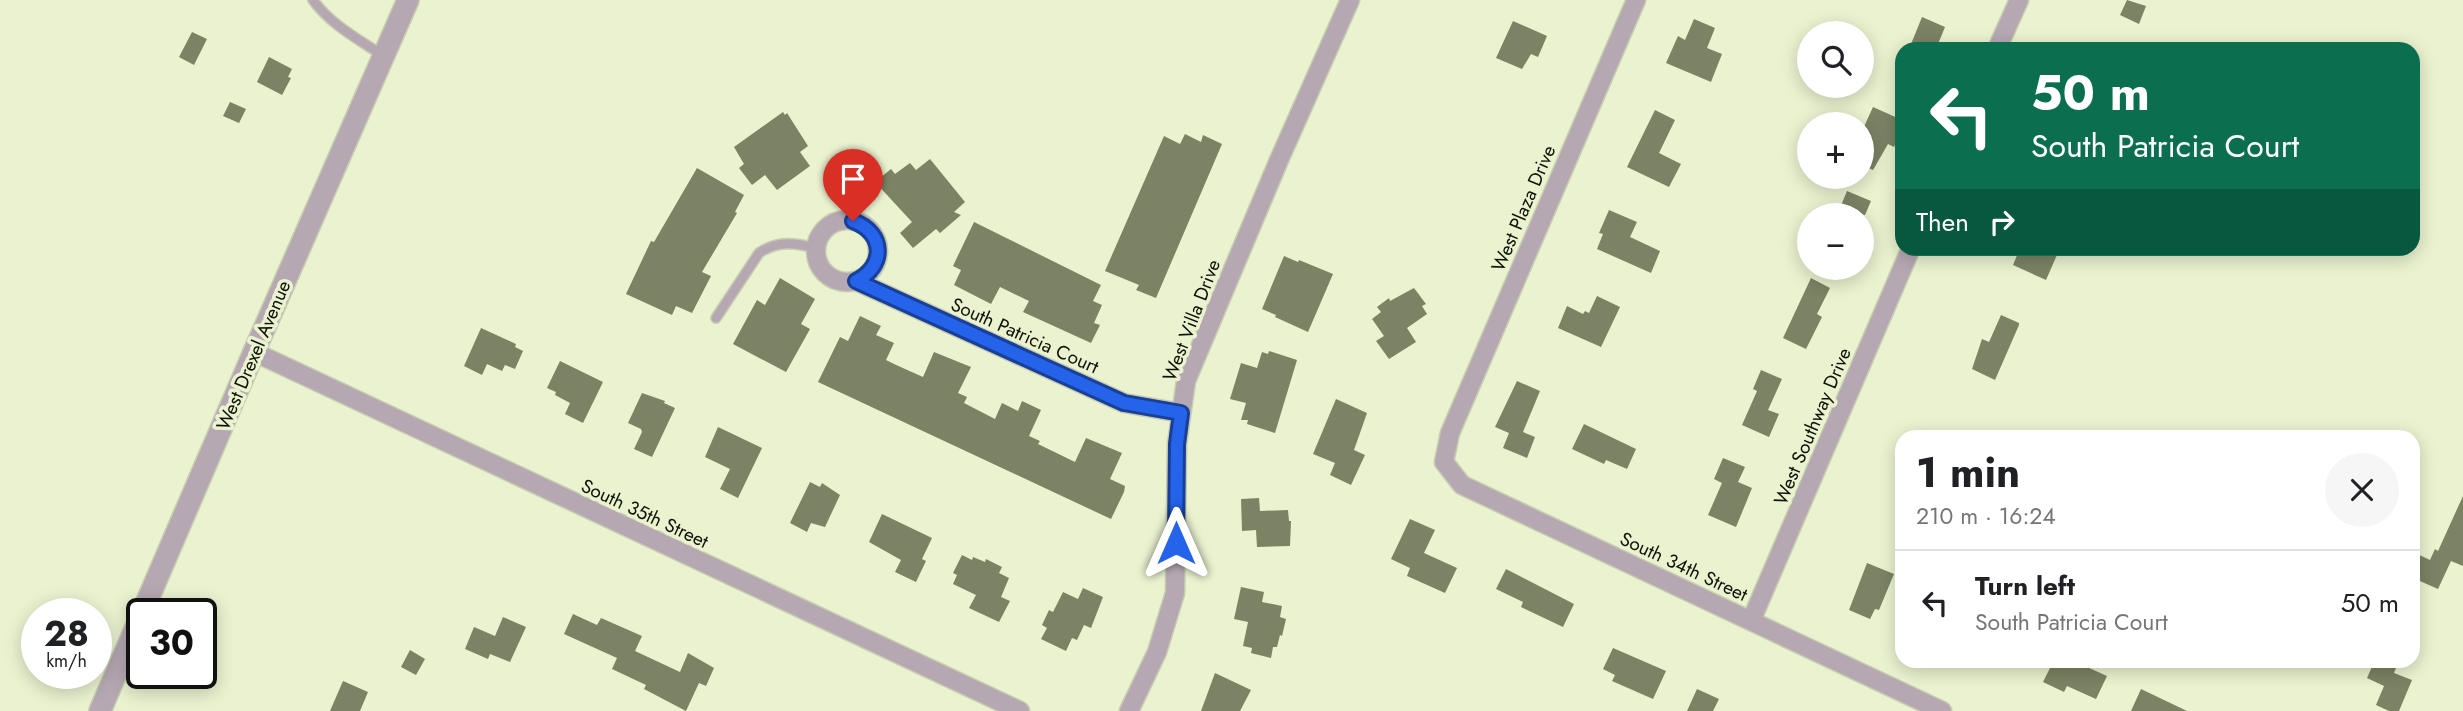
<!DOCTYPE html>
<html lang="en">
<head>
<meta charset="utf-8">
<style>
	body { margin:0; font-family:Jost,sans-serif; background:#f6f6f6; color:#202124; height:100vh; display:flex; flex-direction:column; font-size:26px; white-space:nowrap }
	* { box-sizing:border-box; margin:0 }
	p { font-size:23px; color:#757577 }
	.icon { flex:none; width:38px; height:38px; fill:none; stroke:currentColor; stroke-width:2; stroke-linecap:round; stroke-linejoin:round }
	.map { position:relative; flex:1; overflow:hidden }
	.panel { position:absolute; left:1895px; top:430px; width:525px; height:238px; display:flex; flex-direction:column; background:#fff; border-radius:21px; box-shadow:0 4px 18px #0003 }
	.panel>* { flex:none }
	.banner { position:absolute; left:1895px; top:42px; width:525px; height:214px; border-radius:21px; box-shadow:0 4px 18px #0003; background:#0b6e4f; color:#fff; overflow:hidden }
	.buttons { position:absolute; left:1797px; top:21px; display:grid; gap:14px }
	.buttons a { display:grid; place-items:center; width:77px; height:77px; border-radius:50%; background:#fff; box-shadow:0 4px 18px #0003; font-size:35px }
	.speed { position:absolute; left:21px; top:598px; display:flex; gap:14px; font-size:35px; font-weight:700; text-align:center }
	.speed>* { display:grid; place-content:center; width:91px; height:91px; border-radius:50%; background:#fff; box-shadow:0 4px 18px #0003; line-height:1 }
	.speed small { font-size:18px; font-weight:400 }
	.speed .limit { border:4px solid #111; border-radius:10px; background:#fff; color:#111 }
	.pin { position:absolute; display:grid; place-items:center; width:60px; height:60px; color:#fff; margin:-72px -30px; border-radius:50% 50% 50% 0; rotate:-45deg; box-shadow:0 0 7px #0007 }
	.pin .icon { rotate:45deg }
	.me { position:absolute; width:77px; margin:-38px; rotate:0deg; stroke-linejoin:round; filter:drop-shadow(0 0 5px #0008) }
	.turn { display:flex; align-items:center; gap:24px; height:147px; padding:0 21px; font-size:32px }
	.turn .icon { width:91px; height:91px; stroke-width:2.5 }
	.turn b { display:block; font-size:49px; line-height:60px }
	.then { display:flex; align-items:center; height:66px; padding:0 21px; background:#0003; gap:14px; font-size:26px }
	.round { display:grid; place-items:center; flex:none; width:74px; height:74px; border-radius:37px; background:#f6f6f6 }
	.summary { display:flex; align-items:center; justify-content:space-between; height:119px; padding:0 21px }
	h1 { font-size:42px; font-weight:700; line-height:52px }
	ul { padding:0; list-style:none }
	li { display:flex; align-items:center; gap:21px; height:105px; padding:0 21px; border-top:2px solid #e0e0e0 }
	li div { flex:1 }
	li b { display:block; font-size:26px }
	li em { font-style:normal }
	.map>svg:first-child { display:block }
	.building { fill:#7b8364 }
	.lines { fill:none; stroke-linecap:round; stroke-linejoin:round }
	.service-casing { stroke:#c7ceb0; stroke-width:12 }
	.minor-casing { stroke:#c7ceb0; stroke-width:21 }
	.tertiary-casing { stroke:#c7ceb0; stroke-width:24 }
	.service { stroke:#b5a8b3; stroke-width:9 }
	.minor { stroke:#b5a8b3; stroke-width:18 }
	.tertiary { stroke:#b5a8b3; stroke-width:21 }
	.route-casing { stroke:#184099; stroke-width:18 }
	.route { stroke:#2563eb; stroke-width:12 }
	.labels { text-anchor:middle; stroke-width:7; stroke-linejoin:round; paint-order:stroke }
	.street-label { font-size:19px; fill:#0f1206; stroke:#eaf2d0 }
</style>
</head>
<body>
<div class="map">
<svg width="2463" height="711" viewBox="0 0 2463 711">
	<rect width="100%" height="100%" fill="#eaf2d0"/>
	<path class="building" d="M2127,0L2146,6L2139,24L2120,15Z
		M1922,17L1945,27L1936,49H1909Z
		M1694,19L1715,28L1707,48L1722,54L1711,82L1666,63L1678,36L1685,40Z
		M1513,21L1547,36L1538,57L1531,54L1522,69L1496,58Z
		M192,32L207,39L194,65L179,57Z
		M269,57L292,69L288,77L291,78L282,95L257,82Z
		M230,102L246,109L239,123L223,116Z
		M1873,107L1902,120V130L1894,147L1888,144L1873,170L1862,165V131Z
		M1655,110L1675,120L1659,153L1681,164L1669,187L1627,167Z
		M783,112L785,115L787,113L808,146L800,152L810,166L777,190L765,175L752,185L739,168L744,164L734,147Z
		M1185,134L1201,142L1203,135L1222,144L1156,298L1136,290L1139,285L1105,271L1164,136L1180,144Z
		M930,159L965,202L954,212L961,215L940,233L936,229L913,248L900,233L912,222L875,182L891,169L895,174L910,163L916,170Z
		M697,168L744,195L735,212L737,213L702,272L711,276L692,313L676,306L672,315L626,294L651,241L654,242Z
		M1847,191L1871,201L1865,215H1837Z
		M1609,210L1637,222L1630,237L1660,251L1651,273L1597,249L1603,234L1599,233Z
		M974,222L1101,285L1093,301L1102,305L1094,323L1100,325L1091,343L1023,312L1029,301L1000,287L991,304L954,285L961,270L953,266Z
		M2020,248H2060L2046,280L2013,265Z
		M1284,256L1298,262L1299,260L1333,274L1308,332L1275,317L1276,315L1262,309Z
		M780,278L815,299L801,324L810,329L786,372L733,344L757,300L765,305Z
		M1811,278L1830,288L1817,314L1822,317L1806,349L1783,338Z
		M1414,288L1426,304L1422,306L1427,314L1407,328L1416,342L1389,359L1376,341L1384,336L1372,319L1381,312L1377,307L1389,298L1390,301Z
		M1597,296L1620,307L1601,347L1558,328L1567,306L1583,314L1585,311L1589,313Z
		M2001,315L2019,323V325L1995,380L1972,369L1982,339L1989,342Z
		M860,316L881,326L876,335L894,343L886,360L894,364L923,377L934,352L971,367L958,393L967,397L964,403L995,419L1002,403L1018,411L1022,401L1041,410L1029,436L1040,441L1038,444L1075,462L1086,438L1122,453L1110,479L1125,486L1124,492L1111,519L818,382L840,337L848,341Z
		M481,328L516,344L515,347L523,351L515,369L505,365L502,371L487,364L482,375L464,366Z
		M1269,351L1297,360L1275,433L1247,424L1248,420H1241L1246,403L1230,399L1241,363L1257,368L1262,352L1268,354Z
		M560,361L603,382L583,423L565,414L570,403L555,395L556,392L547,388Z
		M1761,370L1782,379L1768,410L1779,414L1769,437L1742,425L1757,391L1753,389Z
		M1517,381L1540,391L1523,432L1535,437L1527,458L1503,448L1509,433L1495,427Z
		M642,393L665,401L664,403L675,408L652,457L634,449L642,432L641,429L628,423Z
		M1336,399L1367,413L1354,450L1365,455L1351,485L1330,475L1335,463L1313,454Z
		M1584,424L1636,449L1627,469L1606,460L1604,464L1572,449Z
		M718,427L762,448L738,498L720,489L730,469L705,457Z
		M1723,458L1745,467L1738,482L1752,488L1736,527L1708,515L1722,483L1714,479Z
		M810,482L820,487L822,483L840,495L825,527L811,523L807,532L790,523Z
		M2463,496V566L2451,561L2438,589L2413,578V552L2430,560L2435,549L2438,551Z
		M1259,498L1260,511L1288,510L1289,521H1291L1290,546L1257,547L1256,530L1242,531L1241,499Z
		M882,514L932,538L922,559L926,561L916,582L895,572L901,560L869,542Z
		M1410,519L1435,530L1424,553L1457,568L1445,593L1407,576L1410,568L1391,559Z
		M962,555L972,560L973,557L985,562L986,559L1002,567L999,573L1009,578L1001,597L1010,601L999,622L969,608L976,595L953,584L957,575L953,573Z
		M1867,563L1894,574L1879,610L1875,609L1870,619L1849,610Z
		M1506,569L1574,604L1563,627L1521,607L1523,602L1496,589Z
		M1241,587L1264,592L1262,602L1282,606L1280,617L1286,619L1282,636L1280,635L1277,647H1273L1271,658L1251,653L1252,648L1243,646L1248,622L1234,619Z
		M1083,588L1103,597L1091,628L1084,625L1077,640L1072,638L1066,651L1041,639L1047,628L1042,625L1049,610L1053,612L1063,592L1078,599Z
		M573,614L597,625L601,618L642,636L635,651L680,672L688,653L714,668L706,686L699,683L686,711L644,689L646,685L612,669L617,658L564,634Z
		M503,617L526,627L510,662L490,654L488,659L465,649L474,627L495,636Z
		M1613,648L1666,671L1653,699L1612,681L1615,675L1603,669Z
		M410,650L425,659L416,675L401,667Z
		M2053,662H2076L2107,676L2096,699L2067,686L2064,692L2043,682Z
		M2374,662H2381L2396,668L2394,673L2412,680L2399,711H2389L2376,705L2384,686L2367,678Z
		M1215,673L1251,690L1240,711H1201Z
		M343,681L368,692L360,711H330Z
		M1697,689L1719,699L1713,711H1687Z
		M2141,689L2187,711H2131Z"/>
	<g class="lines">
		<g class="service-casing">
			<path id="service" d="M313,0C330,24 358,39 382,55
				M716,318L759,253C778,240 795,243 816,248"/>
		</g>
		<g class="minor-casing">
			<path id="minor" d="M1636,0L1450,433L1444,462L1462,485L1942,711
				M1997,49L2019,0
				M816 251a31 31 0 1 1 62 0a31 31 0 1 1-62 0Z
				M856,281L1124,403L1181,413
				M254,352L1020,711
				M1751,621L1911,248
				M1129,711L1157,652L1175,593L1177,444L1186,381L1279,160L1350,0"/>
		</g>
		<g class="tertiary-casing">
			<path id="tertiary" d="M100,711L254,352L408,0"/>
		</g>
		<use href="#service" class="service"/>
		<use href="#minor" class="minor"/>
		<use href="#tertiary" class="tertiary"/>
	</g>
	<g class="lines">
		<g class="route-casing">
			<path id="route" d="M853,221C885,233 886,266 856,281L1124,403L1181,413L1177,444L1176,543"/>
		</g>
		<use href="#route" class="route"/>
	</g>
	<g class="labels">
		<g class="street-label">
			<text transform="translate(1523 208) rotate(-67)" y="7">West Plaza Drive</text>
			<text transform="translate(1191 320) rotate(-69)" y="7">West Villa Drive</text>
			<text transform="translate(1025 335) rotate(24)" y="7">South Patricia Court</text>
			<text transform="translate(253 355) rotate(-67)" y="7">West Drexel Avenue</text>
			<text transform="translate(1812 426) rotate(-67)" y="7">West Southway Drive</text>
			<text transform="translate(645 513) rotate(25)" y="7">South 35th Street</text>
			<text transform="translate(1684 566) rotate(25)" y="7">South 34th Street</text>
		</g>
	</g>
</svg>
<div class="buttons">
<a><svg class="icon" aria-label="search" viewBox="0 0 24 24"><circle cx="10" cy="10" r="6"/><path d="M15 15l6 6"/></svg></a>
<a>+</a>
<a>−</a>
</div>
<div class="speed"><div>28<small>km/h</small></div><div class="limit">30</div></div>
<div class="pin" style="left:853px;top:221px;background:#d93025"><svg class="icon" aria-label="arrive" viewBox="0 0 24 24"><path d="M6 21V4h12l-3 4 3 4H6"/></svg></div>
<svg class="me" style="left:1176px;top:543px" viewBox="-20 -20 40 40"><path d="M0-17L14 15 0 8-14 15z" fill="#2563eb" stroke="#fff" stroke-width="4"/></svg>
<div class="banner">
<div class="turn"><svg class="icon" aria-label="left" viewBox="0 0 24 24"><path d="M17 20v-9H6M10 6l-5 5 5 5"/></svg><div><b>50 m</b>South Patricia Court</div></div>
<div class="then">Then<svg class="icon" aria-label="right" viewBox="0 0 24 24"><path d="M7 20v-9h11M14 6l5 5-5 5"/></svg></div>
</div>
<section class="panel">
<div class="summary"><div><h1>1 min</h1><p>210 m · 16:24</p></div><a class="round"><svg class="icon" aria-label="close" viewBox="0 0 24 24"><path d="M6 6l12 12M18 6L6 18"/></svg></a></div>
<ul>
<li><svg class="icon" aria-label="left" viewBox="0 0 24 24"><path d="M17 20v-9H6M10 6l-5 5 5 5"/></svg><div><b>Turn left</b><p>South Patricia Court</p></div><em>50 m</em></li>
</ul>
</section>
</div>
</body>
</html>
